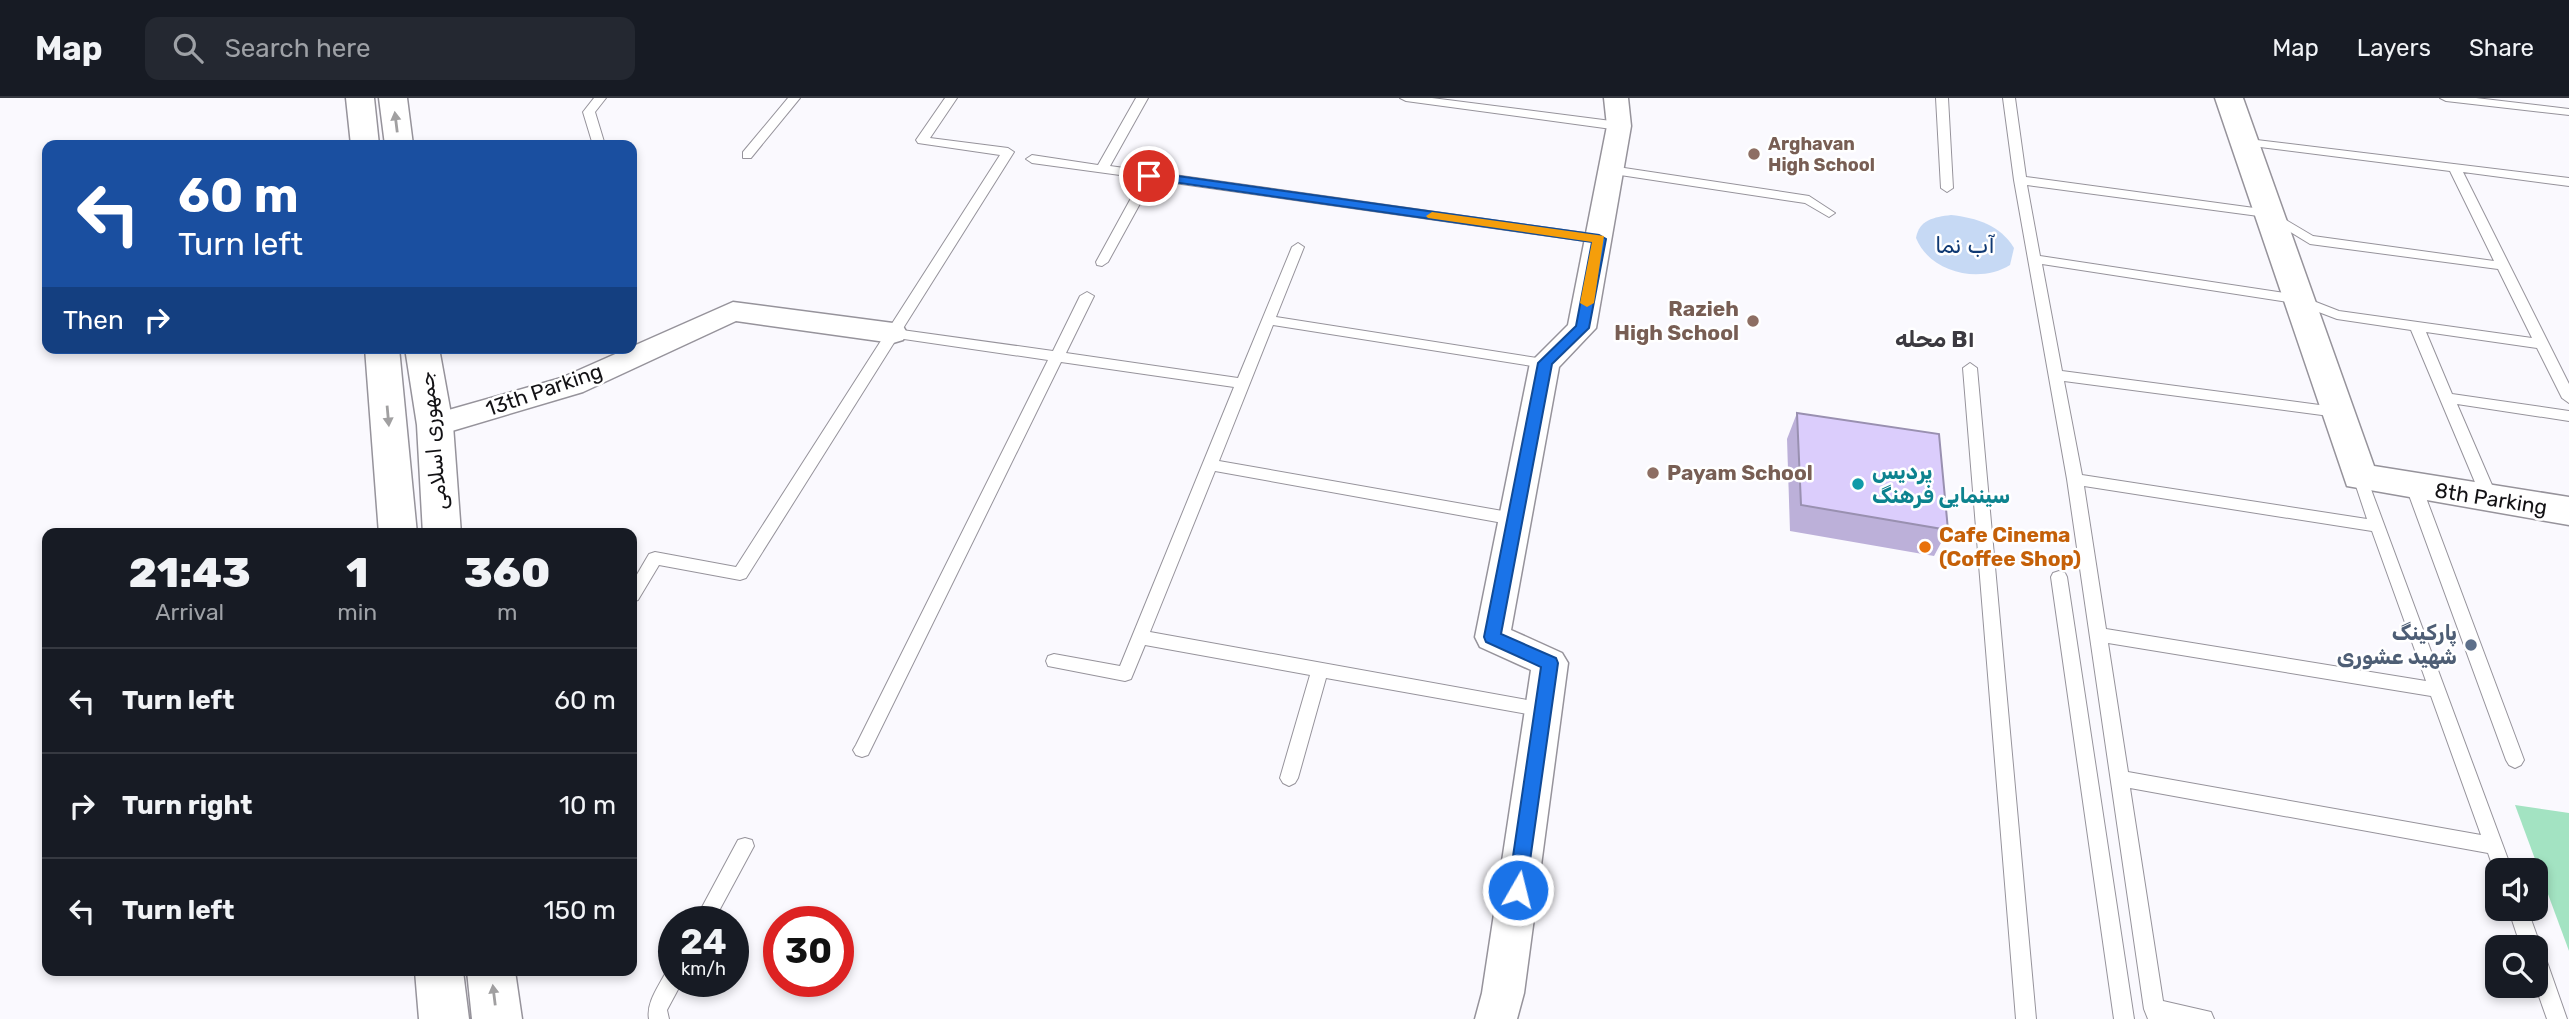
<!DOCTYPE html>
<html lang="en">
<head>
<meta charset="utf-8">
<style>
	body { margin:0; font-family:Rubik,"Noto Naskh Arabic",sans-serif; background:#242831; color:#f1f3f6; height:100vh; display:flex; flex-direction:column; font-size:26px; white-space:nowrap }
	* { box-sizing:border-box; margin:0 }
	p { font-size:23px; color:#9ea1a6 }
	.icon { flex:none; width:38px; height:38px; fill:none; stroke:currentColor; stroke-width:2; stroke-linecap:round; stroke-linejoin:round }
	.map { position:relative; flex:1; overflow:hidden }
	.sheet { position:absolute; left:42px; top:430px; width:595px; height:448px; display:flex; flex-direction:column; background:#171b24; border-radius:14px; box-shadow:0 4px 10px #0003 }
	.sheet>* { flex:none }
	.banner { position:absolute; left:42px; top:42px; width:595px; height:214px; border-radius:14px; box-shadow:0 4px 10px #0003; background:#1a4fa0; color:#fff; overflow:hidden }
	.buttons { position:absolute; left:2485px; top:760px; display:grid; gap:14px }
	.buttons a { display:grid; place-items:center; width:63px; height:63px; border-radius:14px; background:#171b24; box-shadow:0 4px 10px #0003; font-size:35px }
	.speed { position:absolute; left:658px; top:808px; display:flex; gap:14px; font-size:35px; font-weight:700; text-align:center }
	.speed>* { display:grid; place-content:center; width:91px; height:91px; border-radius:50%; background:#171b24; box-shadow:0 4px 10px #0003; line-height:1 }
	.speed small { font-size:18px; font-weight:400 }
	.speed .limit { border:10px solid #d22; background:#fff; color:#111 }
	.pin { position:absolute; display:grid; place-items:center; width:60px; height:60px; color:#fff; margin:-30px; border:4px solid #fff; border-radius:50%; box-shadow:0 2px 7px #0007 }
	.me { position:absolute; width:77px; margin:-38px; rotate:8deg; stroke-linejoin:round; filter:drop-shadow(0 0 5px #0008) }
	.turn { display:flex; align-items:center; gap:24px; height:147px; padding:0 21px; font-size:32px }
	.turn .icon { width:91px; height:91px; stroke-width:2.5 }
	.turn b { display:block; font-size:49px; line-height:60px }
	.then { display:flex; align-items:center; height:66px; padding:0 21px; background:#0003; gap:14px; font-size:26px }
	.eta { display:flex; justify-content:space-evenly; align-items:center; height:119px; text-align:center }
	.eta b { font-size:42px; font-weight:800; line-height:49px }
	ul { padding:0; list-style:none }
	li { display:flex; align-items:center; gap:21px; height:105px; padding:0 21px; border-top:2px solid #363941 }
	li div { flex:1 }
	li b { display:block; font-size:26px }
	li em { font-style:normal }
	header { display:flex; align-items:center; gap:42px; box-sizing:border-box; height:98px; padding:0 35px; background:#171b24; border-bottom:2px solid #363941 }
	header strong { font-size:33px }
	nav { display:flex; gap:38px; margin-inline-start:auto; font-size:24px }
	.search { width:490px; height:63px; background:#242831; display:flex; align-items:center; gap:18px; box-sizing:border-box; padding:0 24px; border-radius:14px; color:#9ea1a6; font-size:26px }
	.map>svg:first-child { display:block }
	.green { fill:#a3e3c2 }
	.water { fill:#c6d9f4 }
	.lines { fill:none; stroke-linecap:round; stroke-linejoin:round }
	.service-casing { stroke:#96939b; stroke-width:2 }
	.minor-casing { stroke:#96939b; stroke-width:3 }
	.tertiary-casing { stroke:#96939b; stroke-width:3 }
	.secondary-casing { stroke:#96939b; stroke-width:3 }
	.service { fill:#fff; fill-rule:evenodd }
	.minor { fill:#fff; fill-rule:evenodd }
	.tertiary { fill:#fff; fill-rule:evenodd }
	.secondary { fill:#fff; fill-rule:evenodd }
	.wall { fill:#bcb0d9 }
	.building { fill:#dbcdfc; stroke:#9990b0; stroke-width:2 }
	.oneway { fill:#a1a0a1 }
	.route { fill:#1a73e8; stroke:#114b97; stroke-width:2 }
	.slow { fill:#f59e0b }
	.education-dot { fill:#8d6e63; stroke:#fff; stroke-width:2.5 }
	.culture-dot { fill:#0f9aa8; stroke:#fff; stroke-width:2.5 }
	.food-dot { fill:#e8710a; stroke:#fff; stroke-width:2.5 }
	.service-dot { fill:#5c6f8a; stroke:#fff; stroke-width:2.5 }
	.labels { text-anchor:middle; stroke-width:5; stroke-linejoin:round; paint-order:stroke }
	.far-education-label { font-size:18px; font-weight:bold; fill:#785e54; stroke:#fff; text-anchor:start }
	.education-label { font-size:21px; font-weight:bold; fill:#785e54; stroke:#fff; text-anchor:end }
	.street-label { font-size:21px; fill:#131215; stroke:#fff }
	.culture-label { font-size:21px; font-weight:bold; fill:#0d838f; stroke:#fff; text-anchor:start }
	.food-label { font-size:21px; font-weight:bold; fill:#c56008; stroke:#fff; text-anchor:start }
	.service-label { font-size:21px; font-weight:bold; fill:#4e5e75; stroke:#fff; text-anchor:end }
	.water-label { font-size:23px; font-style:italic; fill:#0f3973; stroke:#fff }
	.neighbourhood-label { font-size:23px; font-weight:bold; fill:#3c3a40; stroke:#fff }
</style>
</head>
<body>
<header>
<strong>Map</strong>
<div class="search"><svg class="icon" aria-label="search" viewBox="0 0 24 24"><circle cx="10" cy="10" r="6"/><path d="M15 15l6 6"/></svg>Search here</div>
<nav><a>Map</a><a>Layers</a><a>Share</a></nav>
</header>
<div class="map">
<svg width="2569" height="921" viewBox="0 0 2569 921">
	<rect width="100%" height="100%" fill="#faf9fe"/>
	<path class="green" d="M2515,707L2569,715V853Z"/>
	<path class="water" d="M1951,117C1977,120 2000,127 2014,150L2010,167C1980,186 1930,175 1916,140C1919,122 1934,119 1951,117Z"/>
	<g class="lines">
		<g class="service-casing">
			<path id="service" d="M594,0H606L595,14L605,47H593L583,14Z
				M788,0H800L751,60H743V54Z
				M945,0H957L930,40L1008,50L1014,54L902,232L1053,253L1080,198L1087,194L1094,198L1066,255L1238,280L1292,149L1298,145L1304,149L1276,219L1550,262L1552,265L1550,268L1545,270L1273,227L1219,363L1514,415L1522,421L1514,427L1215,373L1150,534L1544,605L1550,607L1553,612L1550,617L1544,619L1326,580L1298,680L1295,685L1289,688L1283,685L1280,680L1310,577L1145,547L1131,581L1125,583L1048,568L1046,563L1048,558L1054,556L1120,568L1234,289L1061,264L868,657L862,659L856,657L853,652L856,647L1048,262L897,240L746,480L740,482L659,467L638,502L632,504V485L649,456L655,454L736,469L1000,57L918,45L916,42Z
				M1136,0H1148L1110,68L1599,137L1605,141L1599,145L1153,82L1108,164L1102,168L1097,167L1096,164L1142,80L1032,65L1026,61L1032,57L1098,67Z
				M1400,0H1432L1619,24L1625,28L1619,32L1406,3Z
				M1936,0H1948L1953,90L1947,94L1941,90Z
				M2003,0H2015L2026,79L2269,112L2313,138L2494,163L2450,73L2244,47L2240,46V40L2569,80V88L2463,74L2569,286V305L2562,300L2537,250L2426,234L2452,296L2569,313V323L2457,306L2498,401L2490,407L2482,401L2411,232L2337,221L2295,205L2042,166L2062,273L2342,310L2344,314L2337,319L2064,283L2082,377L2367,421L2353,379L2355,375H2365L2512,772H2497L2496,778L2488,755L2130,690L2163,903L2211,914L2214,921H2148L2144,911L2067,381L2014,82ZM2027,87L2266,119L2310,146L2498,171L2532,240L2339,213L2298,197L2040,158ZM2084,388L2372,433L2426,583L2106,531ZM2108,545L2431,598L2481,737L2128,674Z
				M2440,0H2476L2569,11V17L2446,3Z
				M1611,68L1809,98L1835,115L1829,119L1805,105L1607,75L1605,72Z
				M1970,265L1977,270L2036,921H2016L1963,270Z
				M2414,383L2422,389L2524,662L2521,667L2515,670L2509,667L2506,662L2406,389Z
				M2059,473L2065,475L2067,479L2134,921H2114L2051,479L2053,475Z
				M745,740L752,742L754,748L713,824H694L738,742Z
				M2508,810H2527L2541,849L2539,853L2543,854L2546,861L2567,921H2547L2535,887L2536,849H2521Z
				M674,870V884H682L667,912L669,921H649C646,904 659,888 667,872Z"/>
		</g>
		<g class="minor-casing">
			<path id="minor" d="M1604,0H1628L1631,28L1596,230L1559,269L1511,532L1562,555L1568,565L1524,895L1517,921H1475L1482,895L1531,572L1480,549L1475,539L1530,265L1568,227L1607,28Z
				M733,204L893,225L903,228L907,235L903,242L893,245L736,223L583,294L435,338L424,335L420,327L424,319L561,280Z"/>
		</g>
		<g class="tertiary-casing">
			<path id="tertiary" d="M2215,0H2243L2374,368L2569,399V427L2347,388Z"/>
		</g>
		<g class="secondary-casing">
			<path id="secondary" d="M346,0H374L379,47H351Z
				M379,0H407L413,47H385Z
				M365,250H399L417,436H379Z
				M405,250H439L453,327L461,436H423L417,327Z
				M415,873H463L469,921H419Z
				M467,873H515L522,921H472Z"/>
		</g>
		<use href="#service" class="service"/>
		<use href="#minor" class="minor"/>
		<use href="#tertiary" class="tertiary"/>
		<use href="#secondary" class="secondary"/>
	</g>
	<path class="wall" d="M1797,315L1948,432L1934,458L1790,433L1787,341Z"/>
	<path class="building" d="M1797,315L1939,336L1948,432L1801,407Z"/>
	<defs><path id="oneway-solid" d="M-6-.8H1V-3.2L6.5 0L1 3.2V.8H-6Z" transform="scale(1.75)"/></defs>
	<g class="oneway">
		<use href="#oneway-solid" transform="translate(396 24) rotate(-97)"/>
		<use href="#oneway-solid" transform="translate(388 318) rotate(85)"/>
		<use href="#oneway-solid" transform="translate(494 897) rotate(-97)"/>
	</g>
	<path class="route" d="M1149,74L1599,137L1606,141L1589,230L1552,266L1501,536L1556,560L1558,565L1525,798L1518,801L1511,798L1508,792L1541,569L1486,544L1484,539L1538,265L1576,228L1592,144L1145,80V75Z"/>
	<path class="slow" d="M1432,114L1604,138L1594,205L1587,209L1580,205L1592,144L1428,120L1426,118Z"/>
	<g class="education-dot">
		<circle cx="1754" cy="56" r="7"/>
		<circle cx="1753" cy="223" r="7"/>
		<circle cx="1653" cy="375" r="7"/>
	</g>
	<circle class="culture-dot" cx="1858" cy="386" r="7"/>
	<circle class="food-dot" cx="1925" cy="449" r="7"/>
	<circle class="service-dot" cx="2471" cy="547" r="7"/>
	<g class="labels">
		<g class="far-education-label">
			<text x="1768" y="52">Arghavan<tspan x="1768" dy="21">High School</tspan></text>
		</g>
		<g class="education-label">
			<text x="1739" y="218">Razieh<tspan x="1739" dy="24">High School</tspan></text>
			<text x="1667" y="382" text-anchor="start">Payam School</text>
		</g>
		<g class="street-label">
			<text transform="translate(544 292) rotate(-19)" y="7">13th Parking</text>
			<text transform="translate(433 343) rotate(-96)" y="7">جمهوری اسلامی</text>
			<text transform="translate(2491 401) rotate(9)" y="7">8th Parking</text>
		</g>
		<g class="culture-label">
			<text x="1872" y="381">پردیس<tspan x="1872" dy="24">سینمایی فرهنگ</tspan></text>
		</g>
		<g class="food-label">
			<text x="1939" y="444">Cafe Cinema<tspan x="1939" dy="24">(Coffee Shop)</tspan></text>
		</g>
		<g class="service-label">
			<text x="2457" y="542">پارکینگ<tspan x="2457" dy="24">شهید عشوری</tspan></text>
		</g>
		<g class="water-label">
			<text x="1965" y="155">آب نما</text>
		</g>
		<g class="neighbourhood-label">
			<text x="1935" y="249">محله B۱</text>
		</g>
	</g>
</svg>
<div class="buttons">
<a><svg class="icon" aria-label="sound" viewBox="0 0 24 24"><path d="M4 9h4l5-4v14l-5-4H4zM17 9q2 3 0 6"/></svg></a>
<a><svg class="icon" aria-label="search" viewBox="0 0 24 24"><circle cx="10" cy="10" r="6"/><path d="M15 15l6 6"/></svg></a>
</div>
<div class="speed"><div>24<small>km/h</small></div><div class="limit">30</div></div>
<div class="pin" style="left:1149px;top:78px;background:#d93025"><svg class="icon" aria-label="arrive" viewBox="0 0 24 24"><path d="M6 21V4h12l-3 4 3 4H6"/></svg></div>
<svg class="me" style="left:1518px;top:792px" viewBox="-20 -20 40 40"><circle r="17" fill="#1a73e8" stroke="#fff" stroke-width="3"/><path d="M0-11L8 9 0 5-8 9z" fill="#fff"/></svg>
<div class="banner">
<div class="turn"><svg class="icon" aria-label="left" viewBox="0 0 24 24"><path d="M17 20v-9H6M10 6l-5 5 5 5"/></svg><div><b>60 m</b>Turn left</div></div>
<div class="then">Then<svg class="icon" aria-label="right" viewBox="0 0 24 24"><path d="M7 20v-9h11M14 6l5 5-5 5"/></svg></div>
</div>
<section class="sheet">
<div class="eta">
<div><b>21:43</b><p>Arrival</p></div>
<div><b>1</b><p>min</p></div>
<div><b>360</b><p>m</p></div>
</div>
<ul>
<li><svg class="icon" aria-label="left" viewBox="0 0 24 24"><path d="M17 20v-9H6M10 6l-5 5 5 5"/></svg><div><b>Turn left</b></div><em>60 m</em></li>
<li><svg class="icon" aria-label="right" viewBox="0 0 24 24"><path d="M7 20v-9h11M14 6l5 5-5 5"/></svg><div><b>Turn right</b></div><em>10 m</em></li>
<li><svg class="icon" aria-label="left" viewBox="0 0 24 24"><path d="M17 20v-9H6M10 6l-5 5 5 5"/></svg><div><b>Turn left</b></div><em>150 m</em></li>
</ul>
</section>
</div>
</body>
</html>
